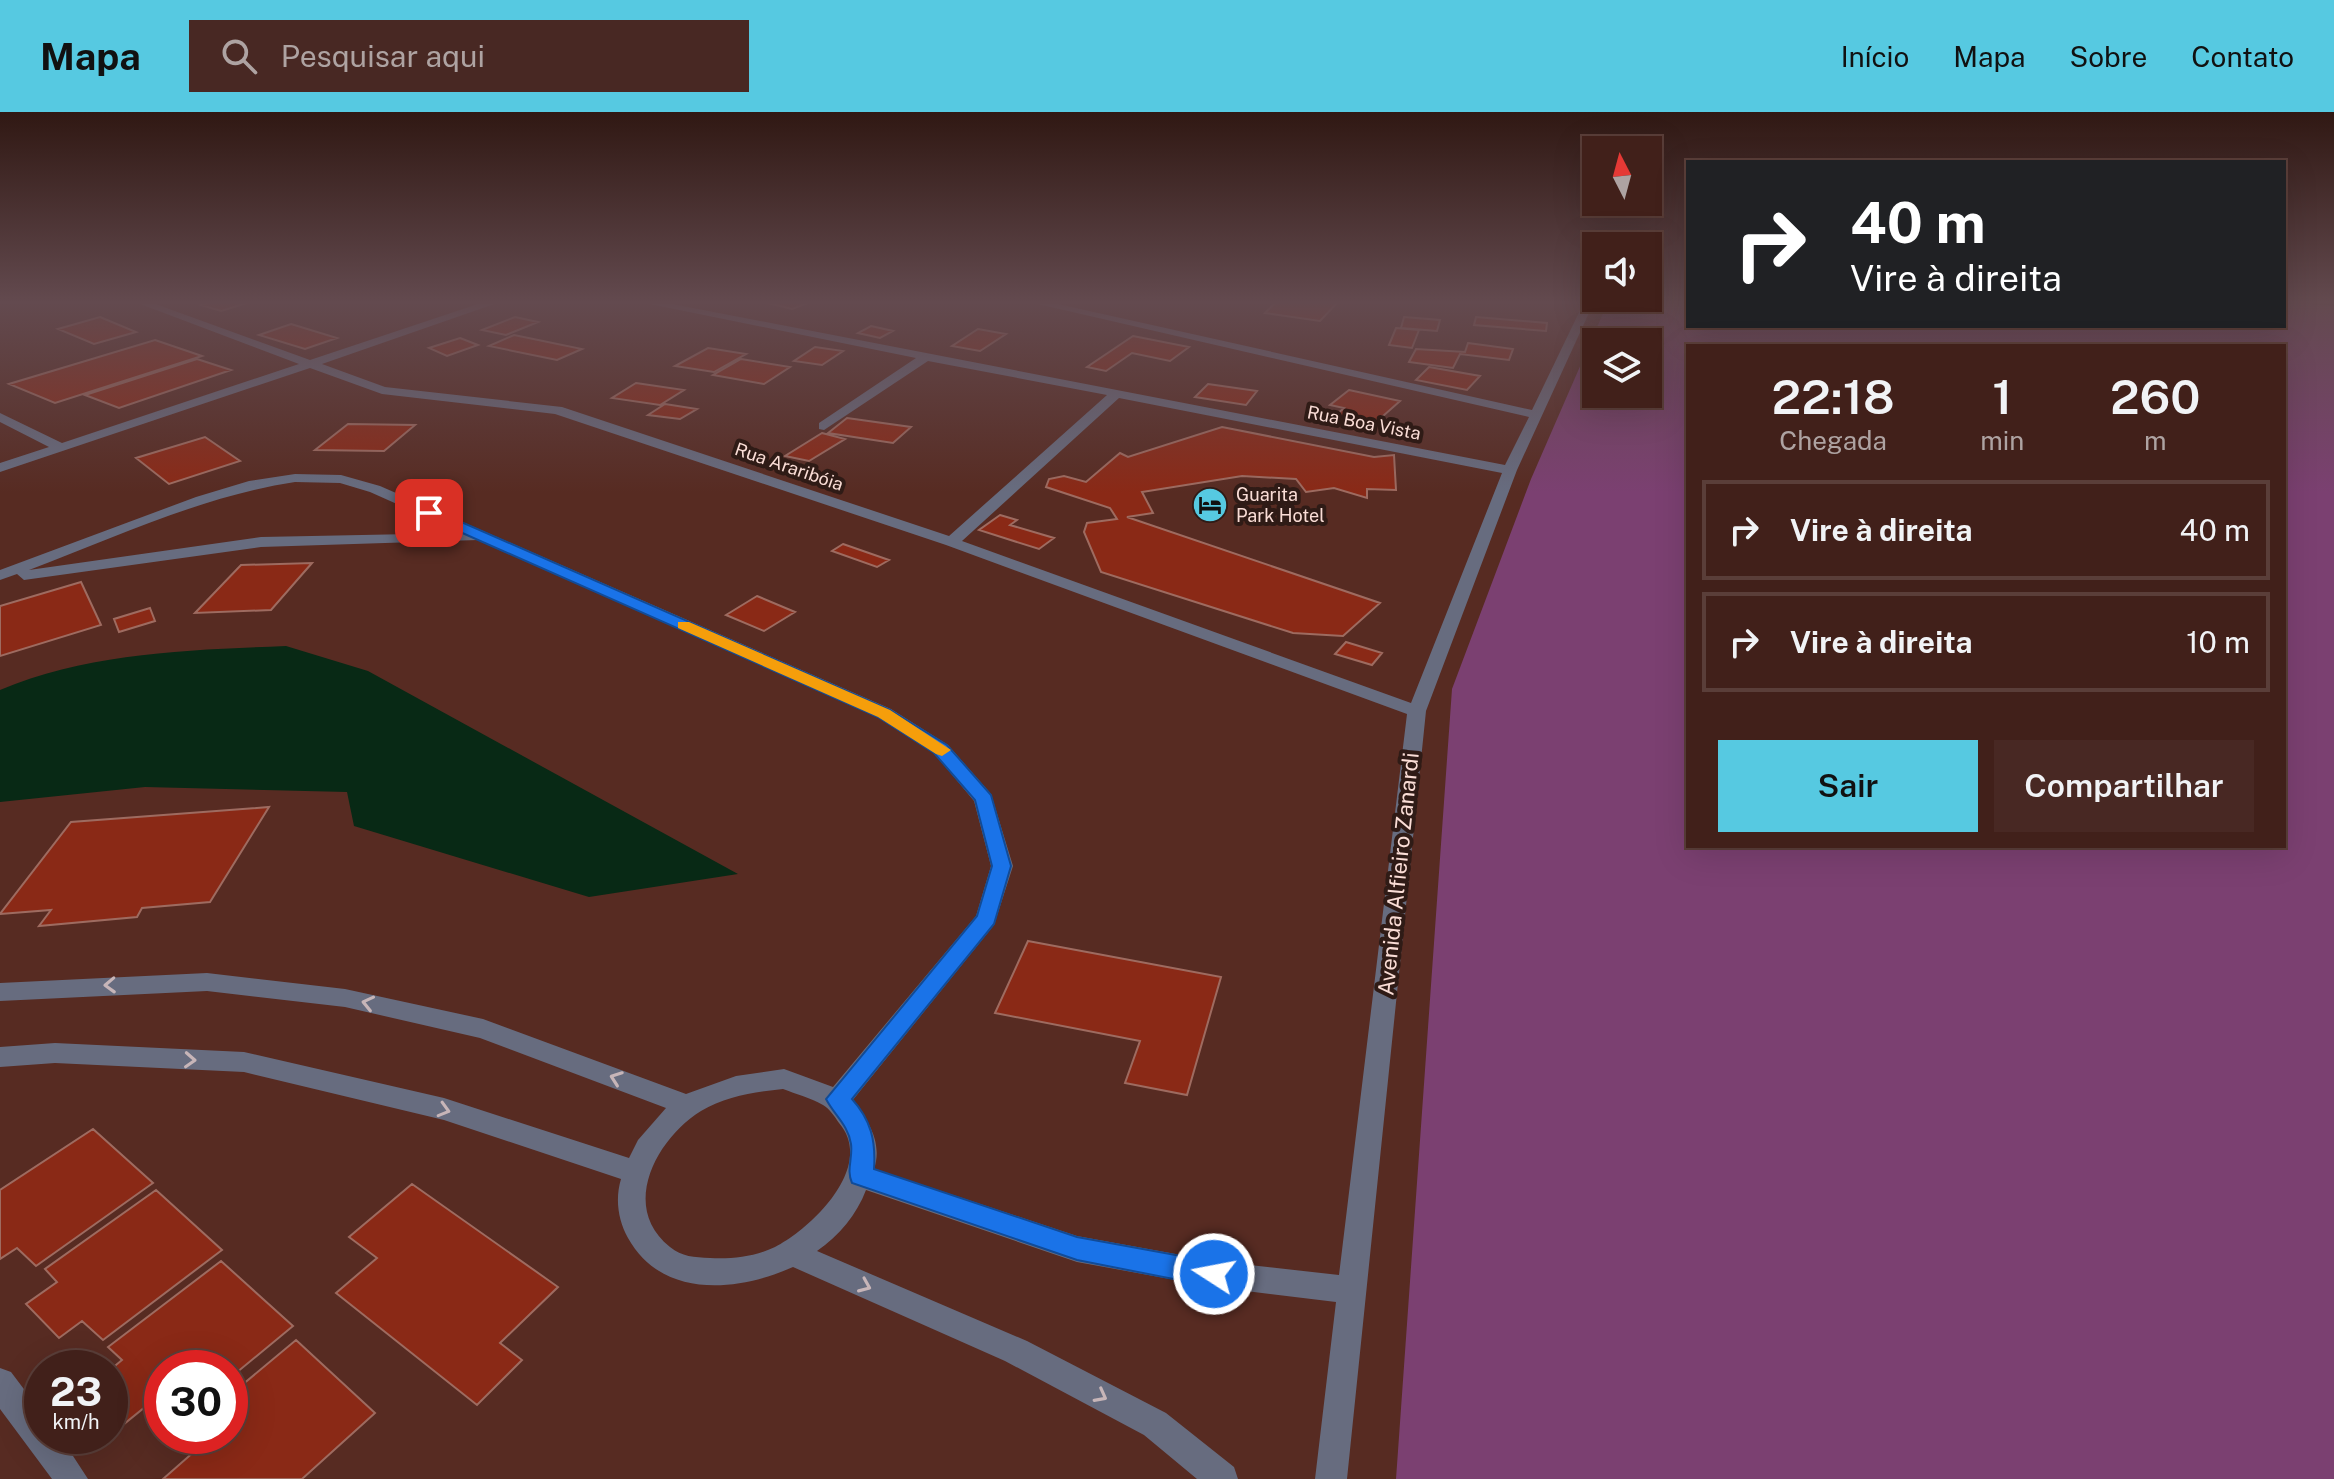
<!DOCTYPE html>
<html lang="pt">
<head>
<meta charset="utf-8">
<style>
	body { margin:0; font-family:"Public Sans",sans-serif; background:#482823; color:#f1f3f6; height:100vh; display:flex; flex-direction:column; font-size:30px; white-space:nowrap }
	* { box-sizing:border-box; margin:0 }
	p { font-size:26px; color:#aea3a2 }
	.icon { flex:none; width:44px; height:44px; fill:none; stroke:currentColor; stroke-width:2; stroke-linecap:round; stroke-linejoin:round }
	.map { position:relative; flex:1; overflow:hidden }
	.side { position:absolute; left:1686px; top:232px; width:600px; height:504px; display:flex; flex-direction:column; background:#41201a; border-radius:0px; box-shadow:0 8px 32px #0002,0 0 0 2px #5a3e39 }
	.side>* { flex:none }
	.hud { position:absolute; left:1686px; top:48px; width:600px; height:168px; border-radius:0px; box-shadow:0 8px 32px #0002,0 0 0 2px #5a3e39; background:#202124; color:#fff; overflow:hidden }
	.needle { width:52px; rotate:354deg }
	.tools { position:absolute; left:1582px; top:24px; display:grid; gap:16px }
	.tools a { display:grid; place-items:center; width:80px; height:80px; border-radius:0px; background:#41201a; box-shadow:0 8px 32px #0002,0 0 0 2px #5a3e39; font-size:40px }
	.speed { position:absolute; left:24px; top:1238px; display:flex; gap:16px; font-size:40px; font-weight:700; text-align:center }
	.speed>* { display:grid; place-content:center; width:104px; height:104px; border-radius:50%; background:#41201a; box-shadow:0 8px 32px #0002,0 0 0 2px #5a3e39; line-height:1 }
	.speed small { font-size:20px; font-weight:400 }
	.speed .limit { border:12px solid #d22; background:#fff; color:#111 }
	.pin { position:absolute; display:grid; place-items:center; width:68px; height:68px; color:#fff; margin:-34px; border-radius:16px; box-shadow:0 4px 12px #0006 }
	.me { position:absolute; width:88px; margin:-44px; rotate:281deg; stroke-linejoin:round; filter:drop-shadow(0 0 6px #0008) }
	.turn { display:flex; align-items:center; gap:28px; height:168px; padding:0 32px; font-size:36px }
	.turn .icon { width:104px; height:104px; stroke-width:2.5 }
	.turn b { display:block; font-size:56px; line-height:68px }
	.eta { display:flex; justify-content:space-evenly; align-items:center; height:136px; text-align:center }
	.eta b { font-size:48px; font-weight:600; line-height:56px }
	.primary-button { display:flex; gap:16px; margin-top:auto; padding:16px 32px }
	.primary-button a { flex:1; height:92px; border-radius:0px; background:#56c9e1; color:#111; font-size:32px; font-weight:600; line-height:92px; text-align:center }
	.primary-button a+a { background:#482823; color:#f1f3f6 }
	ul { padding:0; list-style:none }
	li { display:flex; align-items:center; gap:24px; height:100px; margin:0 16px 12px; padding:0 16px; border:4px solid #5a3e39; border-radius:0px }
	li div { flex:1 }
	li b { display:block; font-size:30px }
	li em { font-style:normal }
	header { display:flex; align-items:center; gap:48px; box-sizing:border-box; height:112px; padding:0 40px; background:#56c9e1; color:#111 }
	header strong { font-size:38px }
	nav { display:flex; gap:44px; margin-inline-start:auto; font-size:28px }
	.search { width:560px; height:72px; background:#482823; display:flex; align-items:center; gap:20px; box-sizing:border-box; padding:0 28px; border-radius:0px; color:#aea3a2; font-size:30px }
	.map>svg:first-child { display:block }
	.green { fill:#7b4071; fill-rule:evenodd }
	.water { fill:#082915 }
	.building { fill:#8a2916; stroke:#9e6b60; stroke-width:2 }
	.lines { fill:none; stroke-linecap:round; stroke-linejoin:round }
	.minor { fill:#676c7f; fill-rule:evenodd }
	.oneway { stroke:#c7b5b8 }
	.route { fill:#1a73e8; stroke:#114b97; stroke-width:2 }
	.slow { fill:#f59e0b }
	.labels { text-anchor:middle; stroke-width:8; stroke-linejoin:round; paint-order:stroke }
	.far-street-label { font-size:18px; fill:#faddd6; stroke:#2f1b16 }
	.far-poi-label { font-size:18px; fill:#faddd6; stroke:#2f1b16; text-anchor:start }
	.street-label { font-size:22px; fill:#faddd6; stroke:#2f1b16 }
</style>
</head>
<body>
<header>
<strong>Mapa</strong>
<div class="search"><svg class="icon" aria-label="search" viewBox="0 0 24 24"><circle cx="10" cy="10" r="6"/><path d="M15 15l6 6"/></svg>Pesquisar aqui</div>
<nav><a>Início</a><a>Mapa</a><a>Sobre</a><a>Contato</a></nav>
</header>
<div class="map">
<svg width="2334" height="1367" viewBox="0 0 2334 1367">
	<rect width="100%" height="100%" fill="#572b22"/>
	<path class="green" d="M1608,190H1688V214H2284V190L2334,194V1367H1396L1452,577L1531,367ZM1596,230H1648V282H1596ZM1688,234H2284V734H1688Z"/>
	<path class="water" d="M286,534L368,559L738,762L589,785L354,714L347,680L145,675L0,690V578C90,540 190,538 286,534Z"/>
	<path class="building" d="M211,190H250L221,199L201,193Z
		M764,190H810L792,197Z
		M1276,190H1338L1320,209L1265,201Z
		M100,205L136,220L94,232L58,217Z
		M515,205L538,210L506,223L482,218Z
		M1404,205L1440,208L1437,219L1401,216Z
		M1476,205L1547,211L1546,219L1474,213Z
		M291,212L337,226L305,237L259,223Z
		M871,214L893,219L880,226L858,221Z
		M1396,216L1419,218L1412,236L1389,233Z
		M978,217L1006,222L980,239L952,234Z
		M514,223L582,237L557,248L489,234Z
		M1133,224L1189,235L1170,249L1132,241L1106,259L1087,255Z
		M460,226L478,233L447,244L429,236Z
		M155,228L202,244L55,291L9,272Z
		M1468,231L1513,237L1509,248L1460,242L1453,256L1409,250L1416,237L1465,240Z
		M815,235L843,239L822,253L794,249Z
		M708,236L746,242L714,260L675,254Z
		M197,247L231,258L119,296L85,283Z
		M741,247L790,255L764,272L713,263Z
		M1429,255L1480,264L1467,278L1416,268Z
		M636,271L684,278L660,293L612,286Z
		M1208,272L1257,279L1246,293L1195,285Z
		M1349,278L1400,289L1374,312L1336,303L1344,296L1330,293Z
		M665,292L697,297L680,307L648,303Z
		M847,306L911,315L893,331L828,321Z
		M348,312L415,313L384,339L315,338Z
		M1222,315L1374,345L1394,343L1396,378L1367,377V386L1334,376L1306,380L1296,367L1242,364L1142,380L1153,401L1127,405L1380,491L1343,524L1293,521L1101,460L1084,420L1087,411L1117,407L1110,396L1046,375L1049,367L1064,364L1086,370L1120,341L1128,345Z
		M822,321L845,327L809,349L785,344Z
		M205,325L240,349L169,372L136,346Z
		M1000,403L1017,408L1010,413L1054,426L1039,437L979,418Z
		M843,432L889,448L877,455L832,439Z
		M312,451L271,498L195,501L241,453Z
		M81,470L101,513L0,544V494Z
		M757,484L795,500L764,519L726,503Z
		M150,496L155,509L119,520L114,507Z
		M1346,530L1382,541L1372,553L1335,542Z
		M269,695L210,790L142,796L137,805L39,814L51,798L0,802L71,710Z
		M1028,829L1221,865L1187,983L1125,971L1140,929L995,901Z
		M93,1017L153,1071L36,1154L17,1136L0,1147V1078Z
		M412,1072L558,1175L500,1231L522,1248L477,1293L336,1181L377,1146L349,1125Z
		M156,1078L222,1138L103,1228L82,1209L59,1226L26,1192L57,1170L45,1157Z
		M221,1149L293,1214L230,1266V1256H162V1305L150,1291L124,1312L110,1296V1258L122,1248L108,1235Z
		M296,1228L375,1301L302,1367H163L196,1338L181,1324H230V1283Z"/>
	<g class="lines">
		<path class="minor" d="M135,190H150L310,248L484,190H500L322,252L385,275L562,295L949,424L1107,283L928,249L824,318L819,317V311L916,246L640,190H662L1505,353L1529,305L1029,190H1049L1532,298L1584,190H1594L1517,358L1426,599L1347,1367H1315L1336,1190L1214,1175L1077,1150L866,1078C857,1102 839,1124 817,1139L1027,1229L1166,1301L1234,1355L1238,1367H1197L1144,1323L1005,1249L793,1155C737,1180 662,1187 628,1126C618,1108 615,1087 621,1067L444,1008L244,960L55,951L0,955V935L55,931L244,940L444,986L629,1046L638,1028L666,996L480,926L345,895L207,879L0,889V871L207,861L345,877L483,907L686,982L736,964L784,957L833,975L976,804L991,754L974,689L934,641L877,605L478,428L261,435L24,468L17,462L0,468V458L196,385L249,369L295,362L341,363L380,374L891,597L948,633L991,682L1013,754L994,813L852,989C868,1007 883,1031 874,1057L1077,1124L1214,1149L1339,1163L1407,602L946,433L555,302L382,282L310,256L0,360V351L49,335L0,310V301L62,331L299,252ZM1119,286L1502,361L1411,591L962,429ZM295,370L340,371L370,380L462,421L261,425L29,458C116,425 203,384 295,370ZM783,977C796,982 811,986 823,993C829,996 835,1005 839,1011C876,1054 812,1116 775,1135C754,1145 732,1147 710,1146C694,1145 682,1145 670,1135C619,1095 657,1026 701,999C726,984 755,980 783,977Z
			M0,1256L11,1260L42,1301V1324H60L88,1367H52L0,1297Z"/>
	</g>
	<defs><path id="oneway-chevron" d="M-2-3.5L2.5 0L-2 3.5" fill="none" stroke-width="1.6" stroke-linecap="round" stroke-linejoin="round" transform="scale(2)"/></defs>
	<g class="oneway">
		<use href="#oneway-chevron" transform="translate(110 873) rotate(178)"/>
		<use href="#oneway-chevron" transform="translate(368 891) rotate(-167)"/>
		<use href="#oneway-chevron" transform="translate(190 948) rotate(3)"/>
		<use href="#oneway-chevron" transform="translate(616 966) rotate(-160)"/>
		<use href="#oneway-chevron" transform="translate(444 998) rotate(16)"/>
		<use href="#oneway-chevron" transform="translate(865 1174) rotate(23)"/>
		<use href="#oneway-chevron" transform="translate(1101 1284) rotate(28)"/>
	</g>
	<linearGradient id="sky" x2="0" y2="1"><stop stop-color="#301813"/><stop offset="0.5" stop-color="#634a4f"/><stop offset="1" stop-color="#634a4f" stop-opacity="0"/></linearGradient>
	<rect width="2334" height="381" fill="url(#sky)"/>
	<path class="route" d="M424,398H434L890,598L947,633L991,683L1011,754L994,812L852,987C871,1008 876,1029 874,1057L1077,1125L1214,1150L1223,1154L1227,1162L1223,1171L1214,1175L1077,1148L852,1071C846,1058 853,1046 851,1032C848,1013 835,1004 826,987L977,804L992,754L975,688L934,641L878,605L424,404Z"/>
	<path class="slow" d="M678,510H689L890,598L951,638L942,644L936,642L878,605L678,516Z"/>
	<defs>
		<g id="hotel-disc" transform="scale(1.8)"><circle r="9.5" fill="#56c9e1" stroke="#2f1b16"/><path d="M-6-4.5h1.5V1H6V5H4.5V3h-9V5H-6ZM-4 0a1.8 1.8 0 1 1 3.6 0ZM.5 0V-2.5h3Q6-2.5 6 0Z" fill="#111"/></g>
	</defs>
	<g fill-rule="evenodd">
		<use href="#hotel-disc" x="1210" y="393"/>
	</g>
	<g class="labels">
		<g class="far-street-label">
			<text transform="translate(1364 311) rotate(11)" y="6">Rua Boa Vista</text>
			<text transform="translate(789 355) rotate(19)" y="6">Rua Araribóia</text>
		</g>
		<g class="far-poi-label">
			<text x="1236" y="389">Guarita<tspan x="1236" dy="21">Park Hotel</tspan></text>
		</g>
		<g class="street-label">
			<text transform="translate(1398 762) rotate(-84)" y="8">Avenida Alfieiro Zanardi</text>
		</g>
	</g>
</svg>
<div class="tools">
<a><svg class="needle" viewBox="-14 -14 28 28"><path d="M0-13l5 13h-10z" fill="#e53935"/><path d="M0 13l5-13h-10z" fill="#aea3a2"/></svg></a>
<a><svg class="icon" aria-label="sound" viewBox="0 0 24 24"><path d="M4 9h4l5-4v14l-5-4H4zM17 9q2 3 0 6"/></svg></a>
<a><svg class="icon" aria-label="layers" viewBox="0 0 24 24"><path d="M12 4l9 5-9 5-9-5zM3 14l9 5 9-5"/></svg></a>
</div>
<div class="speed"><div>23<small>km/h</small></div><div class="limit">30</div></div>
<div class="pin" style="left:429px;top:401px;background:#d93025"><svg class="icon" aria-label="arrive" viewBox="0 0 24 24"><path d="M6 21V4h12l-3 4 3 4H6"/></svg></div>
<svg class="me" style="left:1214px;top:1162px" viewBox="-20 -20 40 40"><circle r="17" fill="#1a73e8" stroke="#fff" stroke-width="3"/><path d="M0-11L8 9 0 5-8 9z" fill="#fff"/></svg>
<div class="hud">
<div class="turn"><svg class="icon" aria-label="right" viewBox="0 0 24 24"><path d="M7 20v-9h11M14 6l5 5-5 5"/></svg><div><b>40 m</b>Vire à direita</div></div>
</div>
<section class="side">
<div class="eta">
<div><b>22:18</b><p>Chegada</p></div>
<div><b>1</b><p>min</p></div>
<div><b>260</b><p>m</p></div>
</div>
<ul>
<li><svg class="icon" aria-label="right" viewBox="0 0 24 24"><path d="M7 20v-9h11M14 6l5 5-5 5"/></svg><div><b>Vire à direita</b></div><em>40 m</em></li>
<li><svg class="icon" aria-label="right" viewBox="0 0 24 24"><path d="M7 20v-9h11M14 6l5 5-5 5"/></svg><div><b>Vire à direita</b></div><em>10 m</em></li>
</ul>
<div class="primary-button"><a>Sair</a><a>Compartilhar</a></div>
</section>
</div>
</body>
</html>
